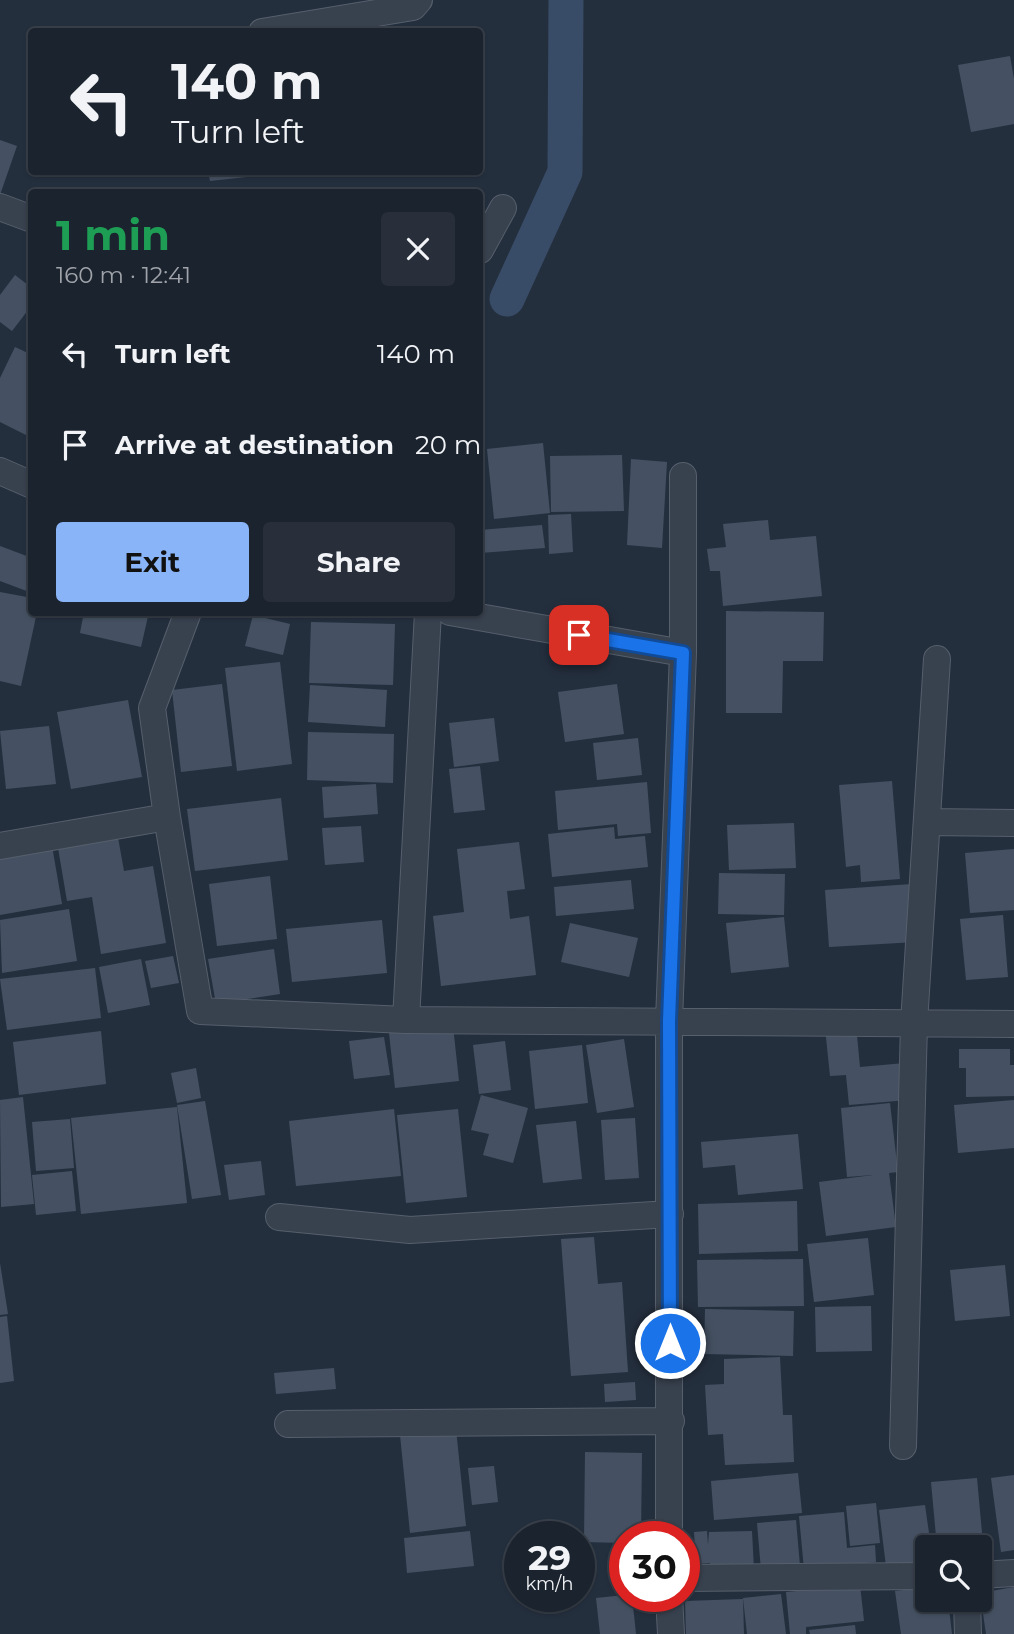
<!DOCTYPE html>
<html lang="en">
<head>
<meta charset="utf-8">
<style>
	body { margin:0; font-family:Montserrat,sans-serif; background:#282f3a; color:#f1f3f6; height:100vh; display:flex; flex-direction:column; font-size:26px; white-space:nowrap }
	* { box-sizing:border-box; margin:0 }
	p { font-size:23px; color:#a0a4aa }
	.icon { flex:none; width:38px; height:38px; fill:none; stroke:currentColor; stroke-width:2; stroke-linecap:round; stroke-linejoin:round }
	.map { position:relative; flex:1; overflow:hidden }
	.sheet { position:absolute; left:28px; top:189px; width:455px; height:427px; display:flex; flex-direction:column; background:#1b232e; border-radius:7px; box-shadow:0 2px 5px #0004,0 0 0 2px #39404a }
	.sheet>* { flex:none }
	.guide { position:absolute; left:28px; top:28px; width:455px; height:147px; border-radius:7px; box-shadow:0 2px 5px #0004,0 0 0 2px #39404a; background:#1b232e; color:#f1f3f6; overflow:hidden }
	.fabs { position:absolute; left:915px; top:1535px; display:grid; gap:14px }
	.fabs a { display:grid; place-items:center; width:77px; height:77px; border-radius:7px; background:#1b232e; box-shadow:0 2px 5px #0004,0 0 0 2px #39404a; font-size:35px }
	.speed { position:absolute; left:504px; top:1521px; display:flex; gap:14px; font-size:35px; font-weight:700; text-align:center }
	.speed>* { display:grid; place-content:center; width:91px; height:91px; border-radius:50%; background:#1b232e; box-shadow:0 2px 5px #0004,0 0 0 2px #39404a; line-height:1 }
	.speed small { font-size:18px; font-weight:400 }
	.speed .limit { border:10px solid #d22; background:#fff; color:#111 }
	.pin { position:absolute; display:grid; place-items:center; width:60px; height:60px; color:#fff; margin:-30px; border-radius:14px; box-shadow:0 4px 10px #0006 }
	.me { position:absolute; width:77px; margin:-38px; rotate:0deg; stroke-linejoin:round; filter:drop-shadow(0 0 5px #0008) }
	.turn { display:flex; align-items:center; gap:24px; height:147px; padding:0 28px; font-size:32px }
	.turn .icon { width:91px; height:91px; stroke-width:2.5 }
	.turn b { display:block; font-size:49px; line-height:60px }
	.round { display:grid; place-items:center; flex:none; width:74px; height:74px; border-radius:7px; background:#282f3a }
	.summary { display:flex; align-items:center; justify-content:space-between; height:119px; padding:0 28px }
	h1 { font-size:42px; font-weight:700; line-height:52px; color:#1e9e55 }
	.primary-button { display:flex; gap:14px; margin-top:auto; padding:14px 28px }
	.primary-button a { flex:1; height:80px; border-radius:7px; background:#8ab4f8; color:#111; font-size:28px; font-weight:700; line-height:80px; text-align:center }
	.primary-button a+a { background:#282f3a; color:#f1f3f6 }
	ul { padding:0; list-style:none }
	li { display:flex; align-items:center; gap:21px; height:91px; padding:0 28px }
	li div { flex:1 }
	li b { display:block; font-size:26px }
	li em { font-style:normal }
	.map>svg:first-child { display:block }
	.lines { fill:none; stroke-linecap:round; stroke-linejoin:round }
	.canal { stroke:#394c67; stroke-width:35 }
	.building { fill:#455162 }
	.street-casing { stroke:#565f6c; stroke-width:28 }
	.street { stroke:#38414e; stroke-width:26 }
	.route-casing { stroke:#114b97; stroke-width:18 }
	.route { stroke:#1a73e8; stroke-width:12 }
</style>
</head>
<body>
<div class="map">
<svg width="1014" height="1634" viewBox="0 0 1014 1634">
	<rect width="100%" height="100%" fill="#242f3e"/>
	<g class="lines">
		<path class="canal" d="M507,299L565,172L566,0"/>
	</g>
	<path class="building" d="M1010,56L1014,79V124L971,132L958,65Z
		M0,140L17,146L0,195Z
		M208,172H282V173L210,181Z
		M15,275L32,288V305L12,331L0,322V295Z
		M15,347L32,355V438L0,422V378Z
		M543,443L550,513L494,519L487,449Z
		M622,455L624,511L551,512L550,456Z
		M631,459L667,462L662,548L627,545Z
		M571,514L573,552L549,554L548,515Z
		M768,520L770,540L816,536L822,596L723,606L720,571H710L707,549L726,547L723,524Z
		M542,525L545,548L480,553V530Z
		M0,546L32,558V593L0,581Z
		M0,592L32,598V612H37L21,686L0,681Z
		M726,611L824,612L823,661H783L782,713H726Z
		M84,612H149L141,647L80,633Z
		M253,615L290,624L283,655L245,646Z
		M311,622L395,624L393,685L309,683Z
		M280,662L292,764L237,771L225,668Z
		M222,684L232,766L181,772L172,690Z
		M617,684L624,734L565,742L558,692Z
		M310,685L387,690L385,727L308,722Z
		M128,700L142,777L71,789L57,712Z
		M494,718L499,761L454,767L449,723Z
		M49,726L56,784L6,789L0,731Z
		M308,732L394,734L393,783L307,780Z
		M638,738L642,775L597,780L593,743Z
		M480,766L485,810L454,813L449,769Z
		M892,781L900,879L861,882L860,865L846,867L839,785Z
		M647,782L651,833L618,836L617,824L558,830L555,791Z
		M376,784L378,814L324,818L322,787Z
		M281,798L288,860L195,871L187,809Z
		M794,823L796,868L729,870L727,825Z
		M361,826L364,862L325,865L322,828Z
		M614,827L615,839L645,836L648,867L552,877L548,834Z
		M117,832L124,871L153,866L166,943L101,954L92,897L67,901L57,842Z
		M51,840L62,904L0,915V849Z
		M519,842L525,889L507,891L510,919L529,916L536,975L441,986L433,916L464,912L457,849Z
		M1014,849V910L970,913L965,853Z
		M719,873L785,874L784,915L718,914Z
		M270,876L277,939L217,946L209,884Z
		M631,880L634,909L556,916L554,887Z
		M912,884L916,942L829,947L825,890Z
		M69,909L77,961L2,973L0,920Z
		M1003,915L1008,977L966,980L960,919Z
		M784,917L789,967L731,973L726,923Z
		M382,920L387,973L292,982L286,929Z
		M570,923L638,938L629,977L561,962Z
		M274,949L280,994L216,1004L208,959Z
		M173,956L179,983L151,988L145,961Z
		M141,959L150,1005L108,1013L99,967Z
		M95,968L101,1018L7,1030L0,979Z
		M856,1025L860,1067L905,1063L908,1100L849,1105L846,1075L830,1076L825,1028Z
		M453,1026L459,1081L395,1088L389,1033Z
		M101,1031L106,1084L19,1095L13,1042Z
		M384,1037L390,1075L354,1079L349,1041Z
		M624,1039L634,1107L597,1113L586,1045Z
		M505,1041L511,1090L479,1094L473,1045Z
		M582,1045L588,1103L535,1109L529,1051Z
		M959,1049H1010V1065H1014V1096L966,1097V1068H959Z
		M196,1068L201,1098L177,1103L171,1073Z
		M481,1095L528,1108L513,1163L483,1155L489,1134L471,1130Z
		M23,1097L34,1204L1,1207L0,1100Z
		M1014,1100V1148L958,1153L954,1105Z
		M205,1101L221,1195L192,1199L177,1105Z
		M890,1103L898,1172L889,1173L896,1227L826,1236L819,1182L873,1175L847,1177L841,1108Z
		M177,1107L187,1203L81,1214L71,1118Z
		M394,1109L401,1176L296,1186L289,1121Z
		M458,1109L467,1197L406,1203L397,1115Z
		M635,1118L639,1178L605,1180L601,1120Z
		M70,1119L74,1168L36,1171L32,1122Z
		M576,1121L582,1179L543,1183L536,1125Z
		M798,1134L803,1189L738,1195L735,1165L703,1168L701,1142Z
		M261,1161L265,1195L229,1200L224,1165Z
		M72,1171L76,1211L36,1215L32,1175Z
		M797,1201L798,1251L699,1254L698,1204Z
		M594,1237L598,1284L622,1282L628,1372L571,1376L561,1239Z
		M868,1238L874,1295L814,1302L807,1244Z
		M803,1259L804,1306L698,1307L697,1260Z
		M0,1263L8,1314L0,1315Z
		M1005,1265L1010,1316L955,1321L950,1270Z
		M871,1306L872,1351L816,1352L815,1307Z
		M705,1309L794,1311L793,1356L704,1354Z
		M7,1316L14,1381L0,1383V1317Z
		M780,1357L783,1415H792L794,1462L725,1465L723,1434L708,1435L705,1385L724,1384V1359Z
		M334,1368L336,1389L276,1394L274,1373Z
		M635,1382L636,1400L605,1402L604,1384Z
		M456,1429L466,1526L410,1533L400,1435Z
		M585,1452L642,1453L641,1536H625V1543L584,1542Z
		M494,1466L498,1502L472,1505L468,1468Z
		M798,1473L802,1513L714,1520L711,1481Z
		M1014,1475V1550L1001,1552L991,1478Z
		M977,1478L985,1566H980V1547H937L931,1482Z
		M876,1503L880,1543L850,1546L846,1506Z
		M925,1505L931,1547H928V1561L886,1566L879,1510Z
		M844,1512L847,1548L875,1545L876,1562L804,1569L799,1516Z
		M796,1520L800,1566L761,1570L757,1523Z
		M470,1531L474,1566L407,1573L404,1538Z
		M707,1531L708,1545L709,1532L752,1531L754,1570L710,1571V1563L696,1564L694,1532Z
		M860,1585L864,1621L806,1627V1634H790L786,1592Z
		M928,1587V1600H948L952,1634H901L895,1591Z
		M1014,1587V1634H986L980,1593Z
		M781,1594L786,1634H747L743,1598Z
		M625,1595L632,1596L636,1634H600L596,1598Z
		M743,1599L744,1634H686L685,1601Z
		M855,1625L856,1634H810L809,1630Z"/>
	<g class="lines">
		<g class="street-casing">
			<path id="street" d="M262,32L413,7L419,0
				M0,207L32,219
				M480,250L503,208
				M0,471L32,485
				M428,612L406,1020L1014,1024
				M450,612L683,653L669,1021V1536
				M683,653V476
				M167,817L200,1011L406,1020
				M927,822L1014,823
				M0,846L167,817L152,708L188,612
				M279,1217L410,1230L670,1214
				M288,1424L671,1421
				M903,1446L914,1023L937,659
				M980,1575L1014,1573
				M684,1578L928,1576
				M669,1596L671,1634
				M967,1600L968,1634"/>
		</g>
		<use href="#street" class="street"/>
	</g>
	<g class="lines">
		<g class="route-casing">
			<path id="route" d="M579,635L683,653L669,1021L670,1343"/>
		</g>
		<use href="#route" class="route"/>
	</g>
</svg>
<div class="fabs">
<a><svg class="icon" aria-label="search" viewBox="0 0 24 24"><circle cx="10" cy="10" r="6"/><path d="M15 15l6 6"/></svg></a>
</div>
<div class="speed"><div>29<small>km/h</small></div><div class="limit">30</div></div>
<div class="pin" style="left:579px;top:635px;background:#d93025"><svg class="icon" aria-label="arrive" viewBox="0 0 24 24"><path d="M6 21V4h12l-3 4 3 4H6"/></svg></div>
<svg class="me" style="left:670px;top:1343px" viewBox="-20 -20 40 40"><circle r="17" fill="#1a73e8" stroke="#fff" stroke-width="3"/><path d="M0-11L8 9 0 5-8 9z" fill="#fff"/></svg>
<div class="guide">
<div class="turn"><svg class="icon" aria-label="left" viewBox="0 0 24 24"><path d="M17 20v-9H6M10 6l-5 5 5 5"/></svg><div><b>140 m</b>Turn left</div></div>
</div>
<section class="sheet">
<div class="summary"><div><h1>1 min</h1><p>160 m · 12:41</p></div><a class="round"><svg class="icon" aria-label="close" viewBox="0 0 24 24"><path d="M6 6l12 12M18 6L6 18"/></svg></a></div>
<ul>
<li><svg class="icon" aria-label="left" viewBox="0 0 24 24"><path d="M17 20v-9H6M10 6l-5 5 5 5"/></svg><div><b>Turn left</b></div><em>140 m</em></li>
<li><svg class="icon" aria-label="arrive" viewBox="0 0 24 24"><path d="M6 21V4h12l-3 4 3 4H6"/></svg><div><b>Arrive at destination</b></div><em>20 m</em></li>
</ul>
<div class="primary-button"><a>Exit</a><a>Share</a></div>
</section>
</div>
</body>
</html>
